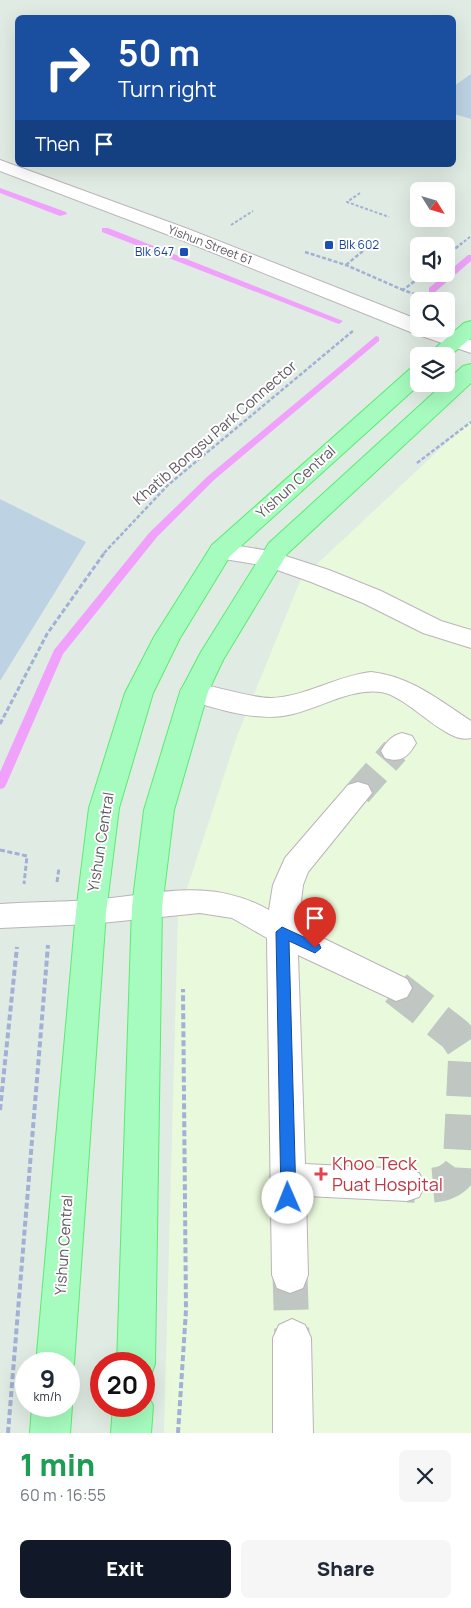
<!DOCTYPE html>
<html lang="en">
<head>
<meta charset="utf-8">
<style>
	body { margin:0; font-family:Manrope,sans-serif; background:#f6f6f7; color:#1f2937; height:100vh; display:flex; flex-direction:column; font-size:19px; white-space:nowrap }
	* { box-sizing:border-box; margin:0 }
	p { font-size:16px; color:#747a83 }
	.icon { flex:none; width:28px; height:28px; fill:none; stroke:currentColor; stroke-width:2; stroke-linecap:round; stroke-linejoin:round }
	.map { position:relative; height:1433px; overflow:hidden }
	.sheet { display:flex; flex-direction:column; background:#fff; flex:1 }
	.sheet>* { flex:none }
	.guide { position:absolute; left:15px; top:15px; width:441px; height:152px; border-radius:8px; box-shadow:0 5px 20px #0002; background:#1a4fa0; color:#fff; overflow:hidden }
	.needle { width:32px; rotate:127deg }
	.fabs { position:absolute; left:410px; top:182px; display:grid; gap:10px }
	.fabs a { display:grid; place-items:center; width:45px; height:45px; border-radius:8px; background:#fff; box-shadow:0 5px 20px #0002; font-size:25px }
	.speed { position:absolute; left:15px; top:1352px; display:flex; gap:10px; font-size:25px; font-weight:700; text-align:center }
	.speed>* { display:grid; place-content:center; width:65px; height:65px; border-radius:50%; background:#fff; box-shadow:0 5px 20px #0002; line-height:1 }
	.speed small { font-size:12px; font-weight:400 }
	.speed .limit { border:8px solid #d22; background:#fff; color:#111 }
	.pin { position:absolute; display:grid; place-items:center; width:42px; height:42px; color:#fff; margin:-51px -21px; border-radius:50% 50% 50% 0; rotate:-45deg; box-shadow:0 0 5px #0007 }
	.pin .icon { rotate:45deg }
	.me { position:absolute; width:55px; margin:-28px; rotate:359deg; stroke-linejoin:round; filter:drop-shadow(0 0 4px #0008) }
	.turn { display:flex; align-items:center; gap:18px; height:105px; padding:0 20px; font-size:22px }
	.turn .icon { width:65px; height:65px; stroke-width:2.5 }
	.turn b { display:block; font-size:35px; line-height:42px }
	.then { display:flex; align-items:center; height:48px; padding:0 20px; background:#0003; gap:10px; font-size:19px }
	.round { display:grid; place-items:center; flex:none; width:52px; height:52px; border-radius:8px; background:#f6f6f7 }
	.headline { display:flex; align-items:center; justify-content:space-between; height:85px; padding:0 20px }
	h1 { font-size:30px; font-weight:800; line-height:38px; color:#1e9e55 }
	.action { display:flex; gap:10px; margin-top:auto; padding:10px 20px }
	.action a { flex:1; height:58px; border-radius:8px; background:#111827; color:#fff; font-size:20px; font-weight:800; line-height:58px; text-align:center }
	.action a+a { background:#f6f6f7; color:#1f2937 }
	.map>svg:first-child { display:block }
	.medical { fill:#e9f9dc }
	.green { fill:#bdd2e3 }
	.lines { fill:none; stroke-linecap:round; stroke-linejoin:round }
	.stream { fill:#f0a1fb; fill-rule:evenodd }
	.minor-tunnel-far1 { stroke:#c0c7c2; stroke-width:28; stroke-dasharray:28 14; stroke-linecap:butt }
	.minor-tunnel { stroke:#c0c7c2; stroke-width:35; stroke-dasharray:35 18; stroke-linecap:butt }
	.minor-casing { stroke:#bbb3ba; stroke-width:2 }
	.major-casing { stroke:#5aeb72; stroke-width:2 }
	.path-far3 { stroke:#a1b0d4; stroke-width:2; stroke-dasharray:3 2; stroke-linecap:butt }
	.path-far2 { stroke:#a1b0d4; stroke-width:2.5; stroke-dasharray:4 2; stroke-linecap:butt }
	.path-far1 { stroke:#a1b0d4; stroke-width:3; stroke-dasharray:5 2.5; stroke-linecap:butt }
	.path { stroke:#a1b0d4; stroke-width:4; stroke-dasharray:6 3; stroke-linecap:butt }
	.minor { fill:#fff; fill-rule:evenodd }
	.major { fill:#a6fbbe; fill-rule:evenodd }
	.route { fill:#1a73e8; stroke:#114b97 }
	.transit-dot { fill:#1a4fb4; stroke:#fff; stroke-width:2 }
	.health-dot { fill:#e0444e; stroke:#fff; stroke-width:2 }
	.labels { text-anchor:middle; stroke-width:4; stroke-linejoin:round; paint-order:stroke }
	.far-street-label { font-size:12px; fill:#615961; stroke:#fff }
	.far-transit-label { font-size:12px; fill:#164399; stroke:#fff; text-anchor:start }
	.street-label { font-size:15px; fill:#615961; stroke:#fff }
	.near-health-label { font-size:18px; fill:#be3a42; stroke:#fff; text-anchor:start }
</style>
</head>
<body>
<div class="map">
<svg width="471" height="1433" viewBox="0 0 471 1433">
	<rect width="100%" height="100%" fill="#e0ece3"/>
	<path class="medical" d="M471,420V1433H164L178,916L237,736L301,579Z"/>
	<path class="green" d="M471,74V119L454,114V86Z
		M0,499L86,542L0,681Z"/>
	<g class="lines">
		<path class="stream" d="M0,188L66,212L67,214L60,216L0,193Z
			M102,228H108L343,321L339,324L336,323L102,232Z
			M468,255H471V261L435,292H429V288Z
			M376,336L379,337V341L214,480L157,537L63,654L6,785L4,788L0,789V772L54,650L149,533L208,476Z"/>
		<path class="minor-tunnel-far1" d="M358,793L395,751"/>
		<path class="minor-tunnel" d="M396,988L456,1035L466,1050L460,1171C447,1189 427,1185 407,1185
			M290,1275L292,1338"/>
		<g class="minor-casing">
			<path id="minor" d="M0,160L188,229L419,320V329H439L471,340V353L413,333L174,237L0,171Z
				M221,543L270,551L329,570L381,591L441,621L471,630V648L423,633L363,603L311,582L266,566L212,557L209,551L212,545Z
				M371,672C410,676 439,700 471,721V738C446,745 410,697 381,692C351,688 322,707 293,714C257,723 219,709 184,699L180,692L184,685C203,680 245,698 271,698C305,697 336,676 371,672Z
				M402,733L412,736L416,743C408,757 401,763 385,758L381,751C387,741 391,736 402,733Z
				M358,782L368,785L372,793L308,872L303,885L298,926L407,979L412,988L407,997L396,1001L298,955L305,1164L407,1169L419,1173L425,1185L419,1197L407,1201L306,1196L308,1275L303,1288L290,1293L277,1288L272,1275L267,938L232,918L200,913L91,924L0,928V904C30,902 61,902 91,900C156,895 209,876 269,910L273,885L285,858L348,785Z
				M292,1319L305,1325L311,1338L313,1433H273V1338L279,1325Z"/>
		</g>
		<g class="major-casing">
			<path id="major" d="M471,321V338L446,359V356H426L464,323Z
				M471,364V383L287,554L223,660L208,692L174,810L162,907L155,1364L150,1378L144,1380V1364H117L132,907L144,810L180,692L201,652L269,543L463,366Z
				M419,367L420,384L230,556L180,638L153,693L119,808L106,912L74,1364L69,1377V1364H36L76,912L89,808L125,693L154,637L212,545L411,368Z
				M144,1391L147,1392L153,1406L151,1433H111L113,1406H144Z
				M69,1399L72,1406L70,1433H30L32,1406H69Z"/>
		</g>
		<path class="path-far3" d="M360,193L347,202L389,217
			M231,225L253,211
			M460,245L471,236"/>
		<path class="path-far2" d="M305,252L346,265L403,290
			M446,256L462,243
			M346,265L364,250
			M424,274L403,290L434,301
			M417,463L471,422
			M104,553L168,485L354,330"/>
		<path class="path-far1" d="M0,724L47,634L105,552
			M0,850L27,856L24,884
			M57,882L59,868"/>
		<path class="path" d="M0,1110L17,947
			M8,1433L48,945
			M178,1433L186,1310L183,989"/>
		<use href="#minor" class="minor"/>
		<use href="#major" class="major"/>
	</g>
	<path class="route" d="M282,927L319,944L321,948L315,953L289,941L296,1198L294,1203L288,1205L283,1203L281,1198L276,932Z"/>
	<g class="transit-dot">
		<rect x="324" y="240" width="10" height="10" rx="2.5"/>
		<rect x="179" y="247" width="10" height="10" rx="2.5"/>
	</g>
	<path class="health-dot" d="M318.5 1166.5h5v5h5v5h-5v5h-5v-5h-5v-5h5z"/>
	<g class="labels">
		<g class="far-street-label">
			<text transform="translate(210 245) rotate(21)" y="4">Yishun Street 61</text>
		</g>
		<g class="far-transit-label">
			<text x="339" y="249">Blk 602</text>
			<text x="174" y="256" text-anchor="end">Blk 647</text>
		</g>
		<g class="street-label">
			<text transform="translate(215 433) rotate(-41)" y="5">Khatib Bongsu Park Connector</text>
			<text transform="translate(296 482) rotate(-42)" y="5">Yishun Central</text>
			<text transform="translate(101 842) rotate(-81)" y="5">Yishun Central</text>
			<text transform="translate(64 1245) rotate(-86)" y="5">Yishun Central</text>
		</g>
		<g class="near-health-label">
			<text x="332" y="1170">Khoo Teck<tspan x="332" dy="21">Puat Hospital</tspan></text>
		</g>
	</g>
</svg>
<div class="fabs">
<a><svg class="needle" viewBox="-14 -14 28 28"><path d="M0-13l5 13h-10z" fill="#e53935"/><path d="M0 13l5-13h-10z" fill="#747a83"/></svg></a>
<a><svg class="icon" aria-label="sound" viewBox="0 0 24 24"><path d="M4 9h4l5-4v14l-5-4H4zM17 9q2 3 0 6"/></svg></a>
<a><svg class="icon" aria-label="search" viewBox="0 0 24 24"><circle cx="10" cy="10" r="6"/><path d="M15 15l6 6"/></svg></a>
<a><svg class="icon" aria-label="layers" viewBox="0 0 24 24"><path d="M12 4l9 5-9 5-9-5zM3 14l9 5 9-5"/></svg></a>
</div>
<div class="speed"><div>9<small>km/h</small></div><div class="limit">20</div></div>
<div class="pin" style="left:315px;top:948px;background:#d93025"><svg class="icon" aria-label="arrive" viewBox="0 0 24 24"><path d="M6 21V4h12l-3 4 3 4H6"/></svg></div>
<svg class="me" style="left:288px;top:1198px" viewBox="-20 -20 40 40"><circle r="19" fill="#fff"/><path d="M0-13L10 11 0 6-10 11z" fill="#1a73e8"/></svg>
<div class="guide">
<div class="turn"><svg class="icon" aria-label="right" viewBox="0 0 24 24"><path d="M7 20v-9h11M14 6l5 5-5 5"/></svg><div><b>50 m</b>Turn right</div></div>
<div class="then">Then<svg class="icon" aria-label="arrive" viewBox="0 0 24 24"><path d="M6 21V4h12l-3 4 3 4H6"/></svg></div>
</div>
</div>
<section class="sheet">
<div class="headline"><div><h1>1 min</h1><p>60 m · 16:55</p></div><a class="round"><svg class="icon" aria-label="close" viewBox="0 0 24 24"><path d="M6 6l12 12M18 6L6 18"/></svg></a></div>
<div class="action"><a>Exit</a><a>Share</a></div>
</section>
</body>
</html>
